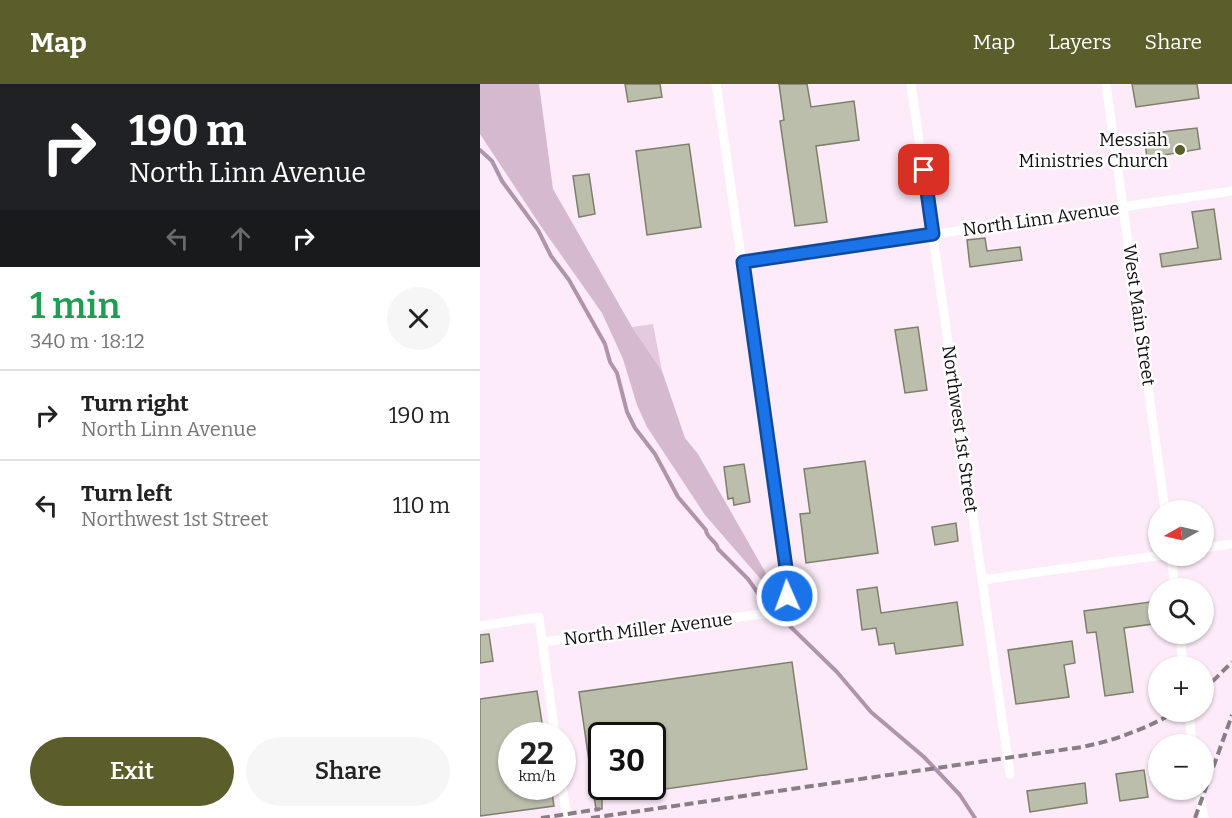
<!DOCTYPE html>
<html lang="en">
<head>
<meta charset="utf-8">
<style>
	body { margin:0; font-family:Bitter,serif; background:#f6f6f6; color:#222; height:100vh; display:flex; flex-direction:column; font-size:22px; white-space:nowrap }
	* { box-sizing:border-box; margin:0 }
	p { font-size:20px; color:#767676 }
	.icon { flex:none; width:33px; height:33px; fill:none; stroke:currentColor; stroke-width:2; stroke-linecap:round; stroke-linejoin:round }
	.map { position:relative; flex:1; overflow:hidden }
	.drawer { display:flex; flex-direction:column; background:#fff; width:480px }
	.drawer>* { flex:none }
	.banner { background:#202124; color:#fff; overflow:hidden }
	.needle { width:39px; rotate:262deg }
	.controls { position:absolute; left:668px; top:416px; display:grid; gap:12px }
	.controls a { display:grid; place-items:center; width:66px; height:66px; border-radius:50%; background:#fff; box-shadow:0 2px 4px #0004; font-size:30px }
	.speed { position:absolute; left:18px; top:638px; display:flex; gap:12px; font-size:30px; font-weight:700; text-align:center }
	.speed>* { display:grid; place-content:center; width:78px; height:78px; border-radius:50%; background:#fff; box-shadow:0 2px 4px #0004; line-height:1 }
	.speed small { font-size:15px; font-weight:400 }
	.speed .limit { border:3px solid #111; border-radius:9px; background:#fff; color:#111 }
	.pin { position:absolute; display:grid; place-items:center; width:51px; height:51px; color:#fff; margin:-26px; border-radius:12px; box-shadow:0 3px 9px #0006 }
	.me { position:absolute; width:66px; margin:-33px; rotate:358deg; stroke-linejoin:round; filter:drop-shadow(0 0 4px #0008) }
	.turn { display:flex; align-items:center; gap:21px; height:126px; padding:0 30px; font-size:27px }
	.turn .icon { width:78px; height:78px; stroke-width:2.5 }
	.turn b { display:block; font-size:42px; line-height:51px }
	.lanes { display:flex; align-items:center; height:57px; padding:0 30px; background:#0003; justify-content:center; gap:30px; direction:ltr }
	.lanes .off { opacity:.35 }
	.round { display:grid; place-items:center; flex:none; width:63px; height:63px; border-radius:32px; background:#f6f6f6 }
	.headline { display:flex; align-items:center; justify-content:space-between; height:102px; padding:0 30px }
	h1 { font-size:36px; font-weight:600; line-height:45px; color:#1e9e55 }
	.button { display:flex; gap:12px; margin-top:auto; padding:12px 30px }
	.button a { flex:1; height:69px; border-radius:36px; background:#5b5d2b; color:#fff; font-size:24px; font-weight:600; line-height:69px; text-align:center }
	.button a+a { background:#f6f6f6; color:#222 }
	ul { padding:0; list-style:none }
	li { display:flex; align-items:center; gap:18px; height:90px; padding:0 30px; border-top:2px solid #e0e0e0 }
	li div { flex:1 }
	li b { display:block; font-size:22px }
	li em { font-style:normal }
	header { display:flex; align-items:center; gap:36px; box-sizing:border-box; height:84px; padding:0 30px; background:#5b5d2b; color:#fff }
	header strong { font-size:28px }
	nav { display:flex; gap:33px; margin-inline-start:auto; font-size:21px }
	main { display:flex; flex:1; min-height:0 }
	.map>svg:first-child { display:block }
	.green { fill:#e5cadf }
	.forest { fill:#d5b9cf }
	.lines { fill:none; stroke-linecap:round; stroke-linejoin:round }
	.stream { stroke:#b095aa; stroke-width:4 }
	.building { fill:#bcbeac; stroke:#7d7f6d; stroke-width:1.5 }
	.minor { stroke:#fff; stroke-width:9 }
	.rail { stroke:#897d86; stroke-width:4; stroke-dasharray:9 4.5; stroke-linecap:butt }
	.route-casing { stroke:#114b97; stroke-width:15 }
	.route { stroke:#1a73e8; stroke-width:10 }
	.poi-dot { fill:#5b5d2b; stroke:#fff; stroke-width:2 }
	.labels { text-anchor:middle; stroke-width:5; stroke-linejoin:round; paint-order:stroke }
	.poi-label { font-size:18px; fill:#130e12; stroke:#fff; text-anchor:end }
	.street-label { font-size:18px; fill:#130e12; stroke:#fff }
</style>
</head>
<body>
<header>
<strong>Map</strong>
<nav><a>Map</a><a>Layers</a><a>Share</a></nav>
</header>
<main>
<section class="drawer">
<div class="banner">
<div class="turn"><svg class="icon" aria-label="right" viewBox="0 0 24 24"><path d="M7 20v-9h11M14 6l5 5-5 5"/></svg><div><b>190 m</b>North Linn Avenue</div></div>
<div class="lanes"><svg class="icon off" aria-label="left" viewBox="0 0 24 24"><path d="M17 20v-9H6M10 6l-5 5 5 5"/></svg><svg class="icon off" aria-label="ahead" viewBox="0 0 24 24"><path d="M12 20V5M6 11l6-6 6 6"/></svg><svg class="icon" aria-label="right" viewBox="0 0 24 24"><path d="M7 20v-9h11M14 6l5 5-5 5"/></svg></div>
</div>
<div class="headline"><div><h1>1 min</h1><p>340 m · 18:12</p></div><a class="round"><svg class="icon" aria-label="close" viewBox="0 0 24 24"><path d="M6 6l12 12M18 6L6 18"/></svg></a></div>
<ul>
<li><svg class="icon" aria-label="right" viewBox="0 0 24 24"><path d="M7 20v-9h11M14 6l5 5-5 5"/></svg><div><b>Turn right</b><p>North Linn Avenue</p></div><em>190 m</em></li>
<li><svg class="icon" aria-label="left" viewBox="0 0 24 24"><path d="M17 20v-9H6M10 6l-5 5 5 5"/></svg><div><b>Turn left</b><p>Northwest 1st Street</p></div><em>110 m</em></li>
</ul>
<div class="button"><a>Exit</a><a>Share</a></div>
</section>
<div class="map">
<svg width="752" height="734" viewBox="0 0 752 734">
	<rect width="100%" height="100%" fill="#fdebf9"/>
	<path class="green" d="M173,240L182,287L152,243Z"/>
	<path class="forest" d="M0,0H59L73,105L152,243L182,287L205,354L218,370L292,500L284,499L225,431L167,343L157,321L143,275L122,229L60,141L0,50Z"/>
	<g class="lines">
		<path class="stream" d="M0,66L12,77L22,97L58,146L71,172L89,196L125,260L130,278L137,289L147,328L155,344L175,370L198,413L226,446C226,454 237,457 238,465L268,495L282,515L357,588L391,628L444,673L480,711L495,734"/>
	</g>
	<path class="building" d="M145,0H180L182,13L148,18Z
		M299,0H327L331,23L374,17L379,56L336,62L347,138L315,142L300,37L304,36Z
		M652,0H717L719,14L656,23Z
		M717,44L720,65L667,74L664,50Z
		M209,60L221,143L167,151L156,67Z
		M109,90L115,130L99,133L93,92Z
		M734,125L741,175L682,183L680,170L718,164L712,128Z
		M505,154L507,167L540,163L542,176L490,183L487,156Z
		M438,243L447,306L425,309L415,246Z
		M385,377L398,469L326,479L320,430L330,429L324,385Z
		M264,380L270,418L254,421L253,414L248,415L244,383Z
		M476,439L478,457L455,461L452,443Z
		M397,503L401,529L477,518L483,561L416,570L414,559L399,561L396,544L382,546L377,506Z
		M670,518L673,540L644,544L653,608L625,612L616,548L607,549L604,527Z
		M9,550L13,577L0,579V551Z
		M592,557L595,579L584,581L589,613L536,620L528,566Z
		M312,578L327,685L172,707V651H122V702H165L166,708L122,714V725H116L99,608Z
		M57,607L64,651H32V702H71L74,722L0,732V615Z
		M664,686L668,713L640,717L636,690Z
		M605,699L607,719L550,728L547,707Z"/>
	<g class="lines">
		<path class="minor" d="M431,0L530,690
			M626,0L685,426
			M263,178L752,107
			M723,464L752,460
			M691,471L695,504
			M502,496L683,471
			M0,542L59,533L75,651
			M700,549L703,582
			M62,558L283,530C307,524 308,514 307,491L236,0
			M709,627L712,660
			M82,700L87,734
			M719,705L724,734"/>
		<path class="rail" d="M723,607L752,578
			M61,734L120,725
			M111,734L602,663C637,656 667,644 697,627
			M715,734L752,631"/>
	</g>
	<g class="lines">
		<g class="route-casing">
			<path id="route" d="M307,512V491L263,178L453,150L444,86"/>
		</g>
		<use href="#route" class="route"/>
	</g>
	<circle class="poi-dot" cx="700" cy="66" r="6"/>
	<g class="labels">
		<g class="poi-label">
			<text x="688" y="62">Messiah<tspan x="688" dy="21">Ministries Church</tspan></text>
		</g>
		<g class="street-label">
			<text transform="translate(561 135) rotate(-8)" y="6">North Linn Avenue</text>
			<text transform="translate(659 231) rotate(82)" y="6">West Main Street</text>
			<text transform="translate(480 345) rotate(82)" y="6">Northwest 1st Street</text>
			<text transform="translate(168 545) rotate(-7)" y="6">North Miller Avenue</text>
		</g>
	</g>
</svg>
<div class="controls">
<a><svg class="needle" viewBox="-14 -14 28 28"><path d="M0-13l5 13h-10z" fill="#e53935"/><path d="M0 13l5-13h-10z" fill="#767676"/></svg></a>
<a><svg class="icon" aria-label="search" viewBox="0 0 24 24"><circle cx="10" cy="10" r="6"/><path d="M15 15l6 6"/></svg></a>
<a>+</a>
<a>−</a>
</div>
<div class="speed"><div>22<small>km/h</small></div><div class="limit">30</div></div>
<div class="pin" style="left:444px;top:86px;background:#d93025"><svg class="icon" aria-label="arrive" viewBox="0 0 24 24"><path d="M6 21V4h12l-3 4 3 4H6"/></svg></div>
<svg class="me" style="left:307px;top:512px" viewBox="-20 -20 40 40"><circle r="17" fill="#1a73e8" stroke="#fff" stroke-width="3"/><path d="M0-11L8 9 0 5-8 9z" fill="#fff"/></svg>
</div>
</main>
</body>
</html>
